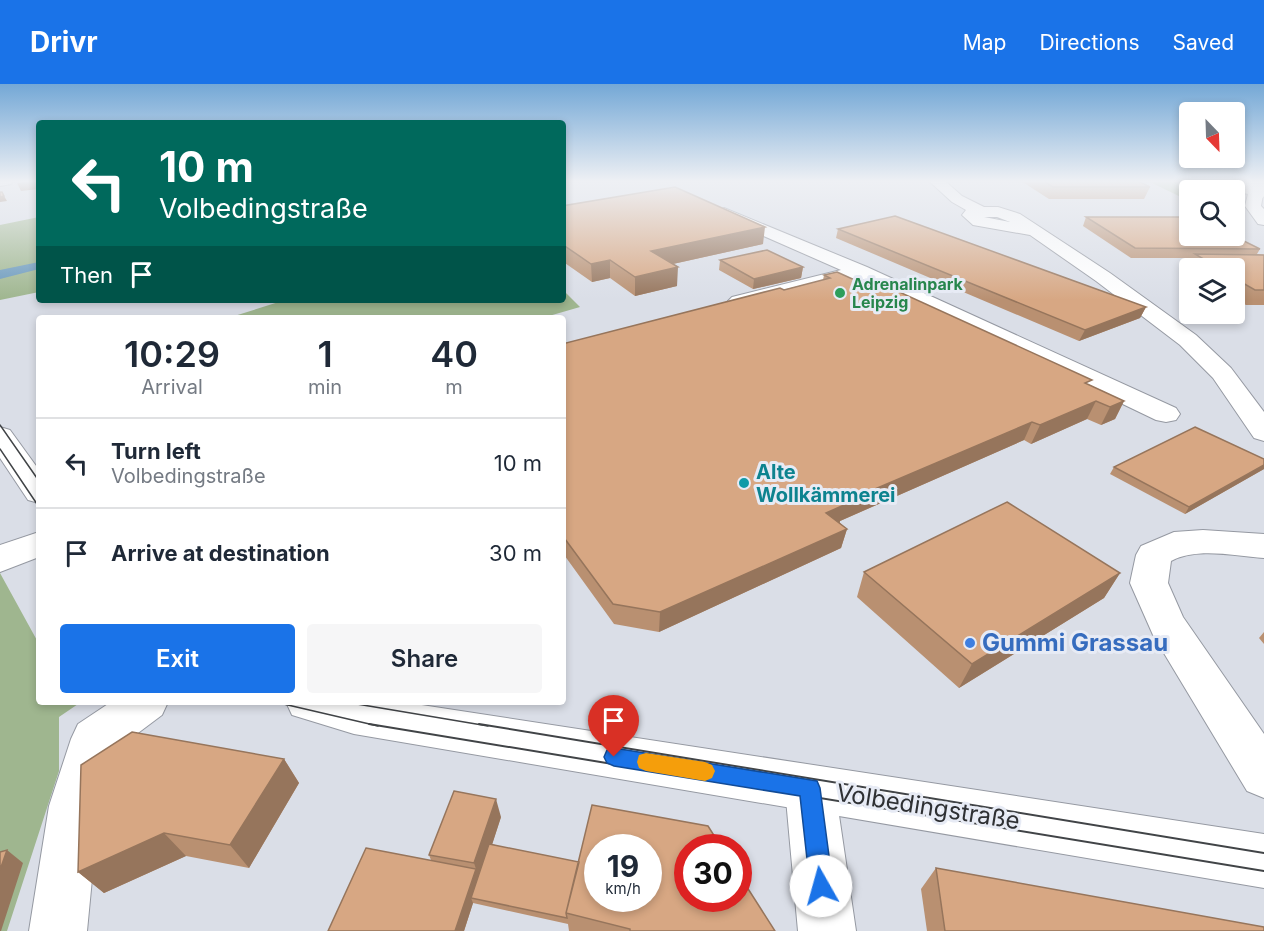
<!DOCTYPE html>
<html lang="en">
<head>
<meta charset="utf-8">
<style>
	body { margin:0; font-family:Inter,sans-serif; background:#f6f6f7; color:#1f2937; height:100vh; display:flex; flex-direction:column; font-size:22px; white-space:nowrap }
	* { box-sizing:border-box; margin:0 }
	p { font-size:20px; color:#747a83 }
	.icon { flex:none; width:33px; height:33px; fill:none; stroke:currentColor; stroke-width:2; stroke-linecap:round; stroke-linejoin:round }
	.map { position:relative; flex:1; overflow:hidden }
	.panel { position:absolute; left:36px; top:231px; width:530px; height:390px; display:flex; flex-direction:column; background:#fff; border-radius:6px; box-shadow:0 3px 9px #0003 }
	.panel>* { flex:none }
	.banner { position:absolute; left:36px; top:36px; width:530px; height:183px; border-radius:6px; box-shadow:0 3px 9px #0003; background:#00695c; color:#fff; overflow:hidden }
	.needle { width:39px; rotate:157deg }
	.fabs { position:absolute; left:1179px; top:18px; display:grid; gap:12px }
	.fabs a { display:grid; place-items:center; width:66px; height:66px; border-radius:6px; background:#fff; box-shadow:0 3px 9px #0003; font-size:30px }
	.speed { position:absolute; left:584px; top:750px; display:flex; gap:12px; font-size:30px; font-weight:700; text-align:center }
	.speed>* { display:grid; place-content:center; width:78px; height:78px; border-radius:50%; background:#fff; box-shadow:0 3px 9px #0003; line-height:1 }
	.speed small { font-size:15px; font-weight:400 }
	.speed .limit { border:9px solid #d22; background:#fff; color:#111 }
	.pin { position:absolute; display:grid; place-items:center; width:51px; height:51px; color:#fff; margin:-62px -26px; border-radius:50% 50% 50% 0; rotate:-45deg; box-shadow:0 0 6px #0007 }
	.pin .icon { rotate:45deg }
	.me { position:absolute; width:66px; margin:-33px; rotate:353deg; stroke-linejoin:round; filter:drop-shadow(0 0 4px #0008) }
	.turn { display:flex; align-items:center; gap:21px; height:126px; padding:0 24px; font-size:27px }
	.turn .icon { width:78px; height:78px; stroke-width:2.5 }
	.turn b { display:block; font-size:42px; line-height:51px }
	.then { display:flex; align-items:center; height:57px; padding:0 24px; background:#0003; gap:12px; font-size:22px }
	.eta { display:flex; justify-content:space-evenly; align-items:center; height:102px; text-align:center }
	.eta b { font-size:36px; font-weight:600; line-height:42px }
	.primary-button { display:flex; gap:12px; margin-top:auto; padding:12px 24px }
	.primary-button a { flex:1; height:69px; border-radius:6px; background:#1a73e8; color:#fff; font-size:24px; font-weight:600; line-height:69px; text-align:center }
	.primary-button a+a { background:#f6f6f7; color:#1f2937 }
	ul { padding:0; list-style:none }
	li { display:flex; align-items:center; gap:18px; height:90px; padding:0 24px; border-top:2px solid #e0e1e3 }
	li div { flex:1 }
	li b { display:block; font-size:22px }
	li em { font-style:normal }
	header { display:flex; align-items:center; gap:36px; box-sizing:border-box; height:84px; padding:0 30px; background:#1a73e8; color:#fff }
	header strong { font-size:28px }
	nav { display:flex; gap:33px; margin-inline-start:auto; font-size:21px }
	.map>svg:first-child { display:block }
	.green { fill:#9fb68f }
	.water { fill:#6696ba }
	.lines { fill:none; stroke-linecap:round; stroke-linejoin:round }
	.minor-casing { stroke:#9599a2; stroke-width:2 }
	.major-casing { stroke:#9599a2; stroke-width:2 }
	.minor { fill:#fff; fill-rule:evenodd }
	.major { fill:#fff; fill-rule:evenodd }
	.tram-far1 { stroke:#414447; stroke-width:1.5 }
	.tram { stroke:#414447; stroke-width:2 }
	.major-bridge-casing { stroke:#9599a2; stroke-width:16; stroke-linecap:butt }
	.major-bridge { stroke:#fff; stroke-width:16 }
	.wall { fill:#b99071 }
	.shaded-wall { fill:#96755c }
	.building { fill:#d7a783; stroke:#96755c; stroke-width:1.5; fill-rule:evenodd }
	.route { fill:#1a73e8; stroke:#114b97; stroke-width:1.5 }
	.slow { fill:#f59e0b }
	.leisure-dot { fill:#2e9e5b; stroke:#e7ebf5; stroke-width:2 }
	.culture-dot { fill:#0f9aa8; stroke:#e7ebf5; stroke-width:2 }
	.shop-dot { fill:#3f7fe0; stroke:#e7ebf5; stroke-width:2 }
	.labels { text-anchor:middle; stroke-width:6; stroke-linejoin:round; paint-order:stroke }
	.far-leisure-label { font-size:16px; font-weight:bold; fill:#27864d; stroke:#e7ebf5; text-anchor:start }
	.culture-label { font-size:20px; font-weight:bold; fill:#0d838f; stroke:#e7ebf5; text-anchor:start }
	.near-shop-label { font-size:24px; font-weight:bold; fill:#366cbe; stroke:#e7ebf5; text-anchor:start }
	.near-street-label { font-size:24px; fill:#2e3033; stroke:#e7ebf5 }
</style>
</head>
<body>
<header>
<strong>Drivr</strong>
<nav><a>Map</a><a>Directions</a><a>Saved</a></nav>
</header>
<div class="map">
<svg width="1264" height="847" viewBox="0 0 1264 847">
	<rect width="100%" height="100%" fill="#dadee7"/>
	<path class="green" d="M1148,97H1173L1198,106H1190L1189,117Z
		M39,133V208L0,216V141Z
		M563,206L580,223L542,234H228L285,216H562Z
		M0,489L39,560V618H81L59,633V687L7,847H0Z"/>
	<path class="water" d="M39,178V185L0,195V186Z"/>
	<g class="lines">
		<g class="minor-casing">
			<path id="minor" d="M0,97H13L11,100L0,102Z
				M929,97H945L962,112L984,123H998L1020,130L1110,189L1196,251L1231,284L1264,328V357L1254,354L1213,294L1180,261L1096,197L1030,151L973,141L962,131L966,126L952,118ZM984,133H997L1010,138Z
				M724,124L867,183L1176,324L1180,330L1176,336L1166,338L1156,336L858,193L739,223L732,221L728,217L732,213L841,186L718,132L716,129Z
				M1203,446L1264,450V474C1235,472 1197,463 1171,477L1168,499L1183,533L1264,650V714L1247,707L1153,551L1130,499L1136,471L1141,462L1174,448Z
				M39,448V473L0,488V461Z
				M111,618H168L162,631L114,667L99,722L87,847H29L49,722L71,655L78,640Z
				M810,681L827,687L835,704L856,847H798L785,704L793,687Z"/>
		</g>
		<g class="major-casing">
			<path id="major" d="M1197,97H1228L1264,105L1261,122L1264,125V141L1258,140L1245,122L1248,110L1199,100Z
				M0,343L10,346L39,386V419L28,416L0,374Z
				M286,618H402L1264,750V804L354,650L292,631Z"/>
		</g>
		<use href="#minor" class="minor"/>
		<use href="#major" class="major"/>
		<path class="tram-far1" d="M0,341L39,397
			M0,365L39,423
			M275,618L378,642
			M345,618L488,642"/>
		<path class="tram" d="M369,640L1264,787
			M479,640L1264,769"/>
		<g class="major-bridge-casing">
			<path id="major-bridge" d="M1249,99L1263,101L1257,108"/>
		</g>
		<use href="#major-bridge" class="major-bridge"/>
	</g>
	<path class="wall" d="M1021,97H1138L1150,103L1144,115H1049Z
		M562,122L763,160L673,180L677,202L635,212L610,194L592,198L562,177Z
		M1086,133L1260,165L1257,170L1264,171V221H1246L1234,214V184H1190V186L1187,184L1193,174H1131L1083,142Z
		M838,145L1146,223L1140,234L1079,257L836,154Z
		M720,176L803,183L801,194L753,205L719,186Z
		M824,191L1090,301L1124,317L1115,335L1101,341L1087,335L1031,360L1024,356L840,437V439L847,445L841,464L659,548L614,540L562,468V260L823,196Z
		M1264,375V385L1185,430L1110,390L1114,383Z
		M864,488L1120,489L1104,514L959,604L857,513Z
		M1264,548V560L1259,554Z
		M284,675L299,699L249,784L186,772L104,809L78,788Z
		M501,733L492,760L775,847H569L568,840L473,819L464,847H328L431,776L429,771Z
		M936,784L1264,847H927L921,805Z"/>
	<path class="shaded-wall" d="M29,97H39V105L21,107L17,99Z
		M4,112L7,117L0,118V113Z
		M765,143L763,160L650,185L651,167Z
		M610,176V194L592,198L591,180Z
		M678,183L677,202L635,212V193Z
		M803,183L801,194L753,205L754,195Z
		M1146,223L1140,234L1079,257L1085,246Z
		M1096,317L1087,335L1031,360L1040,341Z
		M1124,317L1115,335L1101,341L1110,323Z
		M1032,338L1024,356L840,437L839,440L826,429L842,419Z
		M1264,381V385L1185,430L1189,423Z
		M847,445L841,464L659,548L660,528Z
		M1120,489L1104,514L959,604L972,580Z
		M284,675L299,699L249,784L230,761Z
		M496,715L501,733L475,814H471L473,819L464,847H455L476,785L474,779Z
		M164,749L186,772L104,809L78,788Z
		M7,766L23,779L1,847H0V786Z"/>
	<path class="building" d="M1044,97H1138L1150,103H1053Z
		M675,103L765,143L651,167L678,183L635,193L610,176L591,180L562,160V122Z
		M0,108H2L4,112L0,113Z
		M895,132L1146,223L1085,246L838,145Z
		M1086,133H1190V152H1234L1260,165L1135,164Z
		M767,166L803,183L754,195L720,176Z
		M1195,170L1264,171V206H1255L1234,194V184H1219Z
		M837,188L859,198L871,195L1092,296L1085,299L1124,317L1110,323L1096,317L1040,341L1032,338L842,419L844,421L826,429L847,445L660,528L613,520L562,451V260L780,204L784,206L830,194L824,191Z
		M1195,343L1264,375V381L1189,423L1114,383Z
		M1007,418L1120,489L972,580L864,488Z
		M132,648L284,675L230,761L164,749L78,788L81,681Z
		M454,707L496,715L474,779L429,771Z
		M592,721L708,742L722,764H687V814H738V789L775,847H630V845L566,829ZM597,764H648V814H597Z
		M489,760L579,778L566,829L567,834L471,814Z
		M366,764L476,785L455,847H328Z
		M7,766L0,786V768Z
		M936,784L1264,843V847H945Z"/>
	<linearGradient id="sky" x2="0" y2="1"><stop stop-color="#74a8d6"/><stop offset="0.45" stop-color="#eef0f4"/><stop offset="1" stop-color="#eef0f4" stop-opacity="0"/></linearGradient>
	<rect width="1264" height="216" fill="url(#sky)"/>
	<path class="route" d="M614,664L817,697L820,704L833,802L829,811L821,814L813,811L810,802L800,712L614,682L607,679L604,673L607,666Z"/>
	<path class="slow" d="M646,669L705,678L712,681L715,687L712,694L705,697L646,687L639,684L637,678L639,671Z"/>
	<circle class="leisure-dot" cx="840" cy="209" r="6"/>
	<circle class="culture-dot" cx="744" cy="399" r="6"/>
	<circle class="shop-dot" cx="970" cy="559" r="6"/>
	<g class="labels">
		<g class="far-leisure-label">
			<text x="852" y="206">Adrenalinpark<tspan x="852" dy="18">Leipzig</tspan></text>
		</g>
		<g class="culture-label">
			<text x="756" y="395">Alte<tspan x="756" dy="23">Wollkämmerei</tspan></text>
		</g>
		<g class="near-shop-label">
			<text x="982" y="567">Gummi Grassau</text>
		</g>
		<g class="near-street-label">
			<text transform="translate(928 723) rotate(9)" y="8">Volbedingstraße</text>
		</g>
	</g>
</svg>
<div class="fabs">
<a><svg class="needle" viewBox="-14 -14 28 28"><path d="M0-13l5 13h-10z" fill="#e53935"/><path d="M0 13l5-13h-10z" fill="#747a83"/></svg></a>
<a><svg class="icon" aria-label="search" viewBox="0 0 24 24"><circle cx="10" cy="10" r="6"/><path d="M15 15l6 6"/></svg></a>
<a><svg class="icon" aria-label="layers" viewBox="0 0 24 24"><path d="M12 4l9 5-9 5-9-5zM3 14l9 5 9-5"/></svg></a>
</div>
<div class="speed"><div>19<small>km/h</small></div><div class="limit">30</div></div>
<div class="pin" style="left:614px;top:673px;background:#d93025"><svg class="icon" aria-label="arrive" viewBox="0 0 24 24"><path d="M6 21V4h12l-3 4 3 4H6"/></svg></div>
<svg class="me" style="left:821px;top:802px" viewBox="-20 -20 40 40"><circle r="19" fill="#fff"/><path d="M0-13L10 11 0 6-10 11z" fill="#1a73e8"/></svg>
<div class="banner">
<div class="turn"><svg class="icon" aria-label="left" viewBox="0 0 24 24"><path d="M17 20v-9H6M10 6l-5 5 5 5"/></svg><div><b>10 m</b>Volbedingstraße</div></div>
<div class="then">Then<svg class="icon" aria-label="arrive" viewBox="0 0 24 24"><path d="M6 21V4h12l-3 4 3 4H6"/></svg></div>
</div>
<section class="panel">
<div class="eta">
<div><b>10:29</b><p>Arrival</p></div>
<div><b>1</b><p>min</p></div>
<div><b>40</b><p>m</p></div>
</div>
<ul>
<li><svg class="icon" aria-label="left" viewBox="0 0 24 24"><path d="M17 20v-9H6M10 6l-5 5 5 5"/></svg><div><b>Turn left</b><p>Volbedingstraße</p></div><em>10 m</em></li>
<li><svg class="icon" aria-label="arrive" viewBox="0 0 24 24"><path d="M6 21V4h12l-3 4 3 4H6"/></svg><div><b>Arrive at destination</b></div><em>30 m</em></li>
</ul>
<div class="primary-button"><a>Exit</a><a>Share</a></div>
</section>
</div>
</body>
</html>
